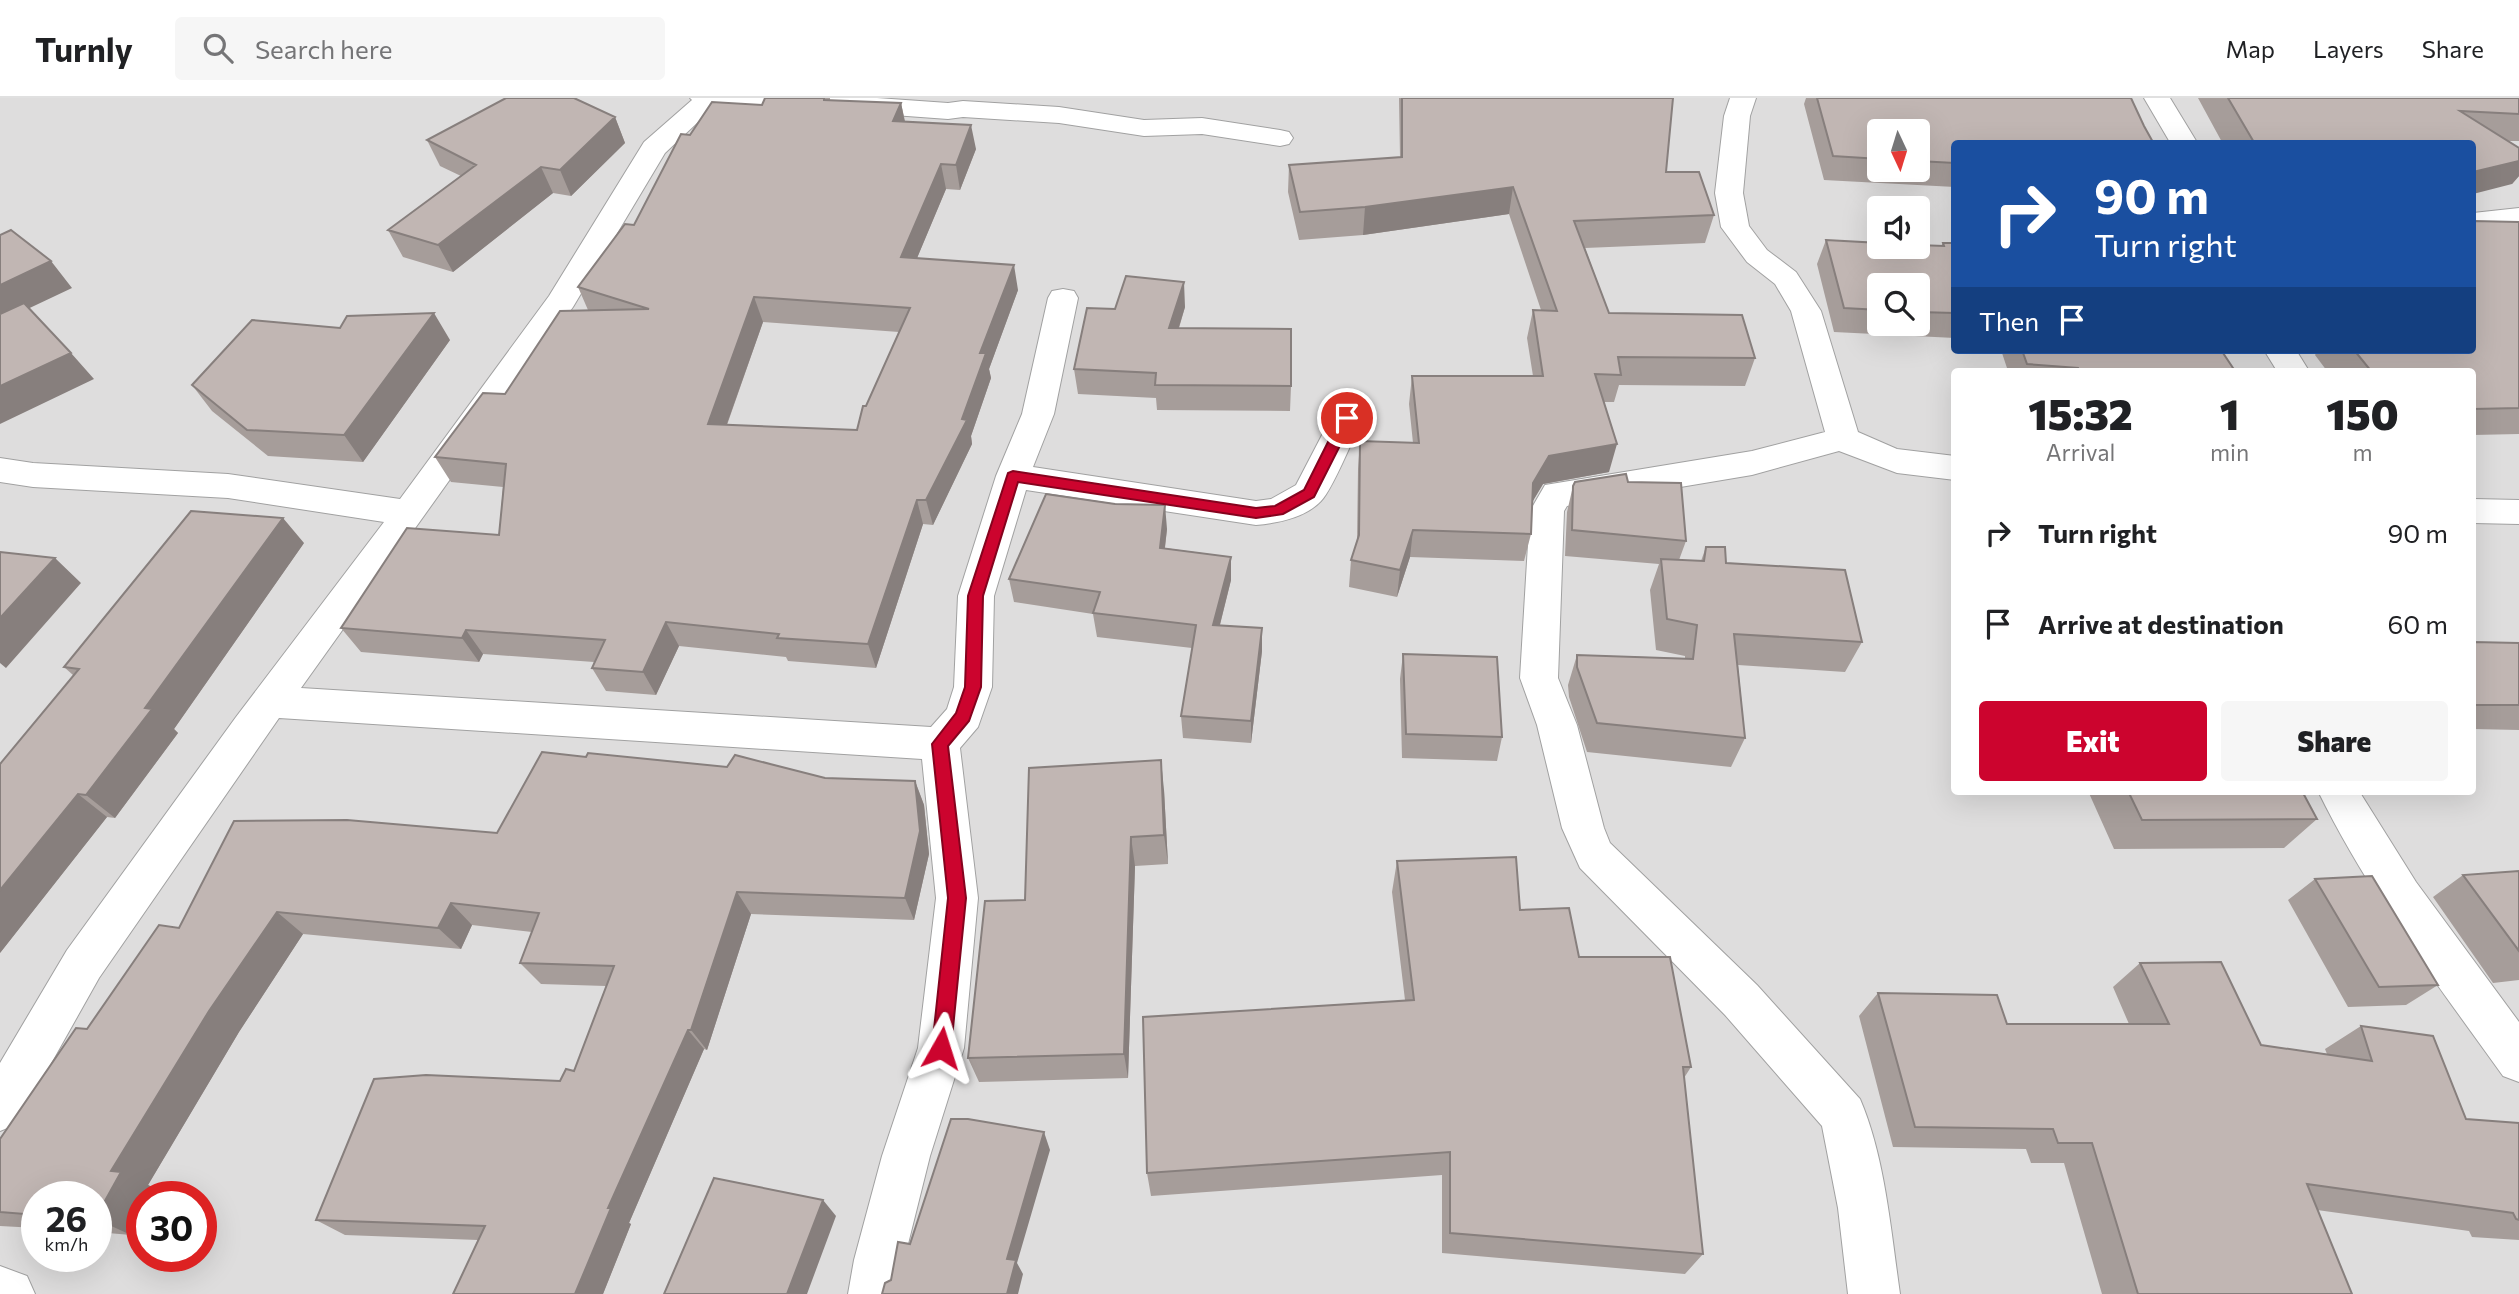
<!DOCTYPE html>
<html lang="en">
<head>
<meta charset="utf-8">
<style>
	body { margin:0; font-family:Commissioner,sans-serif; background:#f6f6f6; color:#202124; height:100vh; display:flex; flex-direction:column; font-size:26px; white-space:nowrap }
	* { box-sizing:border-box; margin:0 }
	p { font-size:23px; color:#757577 }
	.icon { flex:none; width:38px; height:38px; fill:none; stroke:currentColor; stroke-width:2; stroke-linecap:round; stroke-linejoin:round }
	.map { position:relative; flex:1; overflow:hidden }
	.side { position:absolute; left:1951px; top:270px; width:525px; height:427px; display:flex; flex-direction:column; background:#fff; border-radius:7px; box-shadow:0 7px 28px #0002 }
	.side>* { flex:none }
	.hud { position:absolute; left:1951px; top:42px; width:525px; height:214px; border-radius:7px; box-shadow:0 7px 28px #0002; background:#1a4fa0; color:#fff; overflow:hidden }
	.needle { width:46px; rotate:176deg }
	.fabs { position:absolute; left:1867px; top:21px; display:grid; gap:14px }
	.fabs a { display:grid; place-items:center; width:63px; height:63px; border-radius:7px; background:#fff; box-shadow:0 7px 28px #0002; font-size:35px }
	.speed { position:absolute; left:21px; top:1083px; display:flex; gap:14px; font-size:35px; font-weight:700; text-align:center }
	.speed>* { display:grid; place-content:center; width:91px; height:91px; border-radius:50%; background:#fff; box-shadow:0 7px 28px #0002; line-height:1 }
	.speed small { font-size:18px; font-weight:400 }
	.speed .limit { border:10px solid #d22; background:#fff; color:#111 }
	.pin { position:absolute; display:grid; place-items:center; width:60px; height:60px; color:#fff; margin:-30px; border:4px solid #fff; border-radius:50%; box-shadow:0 2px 7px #0007 }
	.me { position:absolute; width:77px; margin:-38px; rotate:6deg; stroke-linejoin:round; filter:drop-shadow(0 0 5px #0008) }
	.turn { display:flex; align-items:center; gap:24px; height:147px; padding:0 28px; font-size:32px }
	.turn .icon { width:91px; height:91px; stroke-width:2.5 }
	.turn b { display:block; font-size:49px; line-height:60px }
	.then { display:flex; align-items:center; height:66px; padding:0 28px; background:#0003; gap:14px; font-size:26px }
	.eta { display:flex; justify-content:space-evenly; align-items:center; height:119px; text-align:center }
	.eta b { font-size:42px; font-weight:800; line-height:49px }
	.cta { display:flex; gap:14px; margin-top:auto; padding:14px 28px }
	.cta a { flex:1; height:80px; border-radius:7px; background:#cc042e; color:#fff; font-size:28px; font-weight:800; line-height:80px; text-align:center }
	.cta a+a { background:#f6f6f6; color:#202124 }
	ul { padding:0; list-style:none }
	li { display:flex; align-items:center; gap:21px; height:91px; padding:0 28px }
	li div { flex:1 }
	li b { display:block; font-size:26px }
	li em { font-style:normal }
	header { display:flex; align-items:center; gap:42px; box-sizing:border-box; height:98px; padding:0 35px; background:#fff; border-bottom:2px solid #e0e0e0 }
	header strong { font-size:33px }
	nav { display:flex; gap:38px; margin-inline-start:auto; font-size:24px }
	.search { width:490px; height:63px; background:#f6f6f6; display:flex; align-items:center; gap:18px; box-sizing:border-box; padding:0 24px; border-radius:7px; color:#757577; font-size:26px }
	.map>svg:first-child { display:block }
	.residential { fill:#dedddd; fill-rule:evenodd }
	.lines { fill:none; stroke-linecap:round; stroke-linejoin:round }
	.street-casing { stroke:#a1a1a1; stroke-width:2 }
	.street { fill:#fff; fill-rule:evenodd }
	.wall { fill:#a69d9a; fill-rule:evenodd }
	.shaded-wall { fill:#877f7d }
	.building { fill:#c1b6b3; stroke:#877f7d; stroke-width:2; fill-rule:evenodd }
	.route { fill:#cc042e; stroke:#85031e; stroke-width:2 }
</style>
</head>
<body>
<header>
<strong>Turnly</strong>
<div class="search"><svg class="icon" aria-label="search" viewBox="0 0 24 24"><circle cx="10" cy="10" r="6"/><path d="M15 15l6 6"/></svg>Search here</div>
<nav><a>Map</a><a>Layers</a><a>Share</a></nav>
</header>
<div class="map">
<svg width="2519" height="1196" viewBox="0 0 2519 1196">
	<rect width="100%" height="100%" fill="#f0ebe7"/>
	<path class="residential" d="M0,0H2519V1196H0ZM1880,33H1918V72H1880ZM1955,46H2473V252H1955ZM1880,110H1918V149H1880ZM1880,187H1918V226H1880ZM1955,273H2473V693H1955ZM37,1099H96V1158H37ZM142,1099H201V1158H142Z"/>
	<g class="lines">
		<g class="street-casing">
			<path id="street" d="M690,0H877L948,5L963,3L1059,9L1144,22L1202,20L1280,32L1289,34L1293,40L1289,46L1280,48L1202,36L1144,38L1059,25L963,19L948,21L811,11L750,13L714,9L665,55L573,209L301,590L931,629L947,611L954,589L958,498L996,378L1022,316L1048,200L1052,193L1063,191L1074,193L1078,200L1054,316L1033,369L1256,403L1271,401L1296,387L1335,312L1347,309L1359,312L1363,320C1354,338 1333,391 1321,403C1305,420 1278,425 1256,427L1026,392L994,498L992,589L978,629L960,650L978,800L964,950L930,1058L904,1162L900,1196H848L854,1162L882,1058L918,950L936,800L922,661L279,620L99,880L17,1026L0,1033V965L67,852L236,619L384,424L228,400L33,389L0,384V360L33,365L228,376L400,401L549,198L644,44L692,2Z
				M1730,0H1756L1750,18L1743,95L1749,128L1767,152L1796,174L1821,213L1858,334L1897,351L1955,358V382L1897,375L1839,353L1752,377L1567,408L1564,413L1558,580L1577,627L1604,730L1610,745L1757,887L1860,1001C1885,1059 1891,1133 1900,1196H1848L1838,1110L1822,1028L1725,917L1580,770L1562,730L1537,627L1520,580L1530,413L1545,387L1752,353L1825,334L1791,213L1775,186L1747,164L1721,129L1715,95L1724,18Z
				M2144,0H2170L2198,46H2171Z
				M2519,110V128L2473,131V115Z
				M2264,252H2296L2309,273H2277Z
				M2473,401L2519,402V426L2473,425Z
				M2318,693H2359L2416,784L2519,924V984L2503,978C2437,886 2368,795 2318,693Z
				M0,1168L27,1178L35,1196H0Z"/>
		</g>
		<use href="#street" class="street"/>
	</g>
	<path class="wall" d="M765,0H830V3L901,5L905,23L976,51L960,92L946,91L917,160L1018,192L989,271L991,280L971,338L972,346L933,427L923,426L876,570L788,563L786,559L679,548L656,597L606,593L592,570L594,564L483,556L479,564L361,554L341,530L499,437L503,389L451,384L435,359L505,296L588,212L578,189L634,127L690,37L762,7ZM763,224L899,234L866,308L857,332L727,327Z
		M1399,0H1673L1666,74L1714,117L1705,145L1585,150L1609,215L1755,260L1745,288L1619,287L1614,304H1604L1609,374L1543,386L1532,404L1531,436L1524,463L1410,459L1397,499L1349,489L1351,462L1357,443L1358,371L1360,343L1413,345L1409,306L1412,278H1533L1527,240L1533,212H1541L1509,116L1363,137L1299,142L1288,94L1289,67L1400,59Z
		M1806,0H2131L2144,28L1955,46V89L1824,82L1804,6ZM1880,33H1918V72H1880Z
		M2198,0H2519V43H2508L2519,50V78L2512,86L2473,46H2223Z
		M615,19L625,45L571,98L553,95L453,174L403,159L388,132L461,78L440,68L427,42Z
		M2519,124V336L2473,337V273H2327L2315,257L2318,252H2473Z
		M1826,142L1941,148L1943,145H1955V240L1834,234L1817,166ZM1880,187H1918V226H1880Z
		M1185,209L1179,230L1291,288L1290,313L1157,312L1156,300L1078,296L1074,271L1115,211Z
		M450,242L363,364L268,358L212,313L192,287Z
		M2001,252H2221L2235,273H2008Z
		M1628,384L1686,443L1679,462L1701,463L1706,449L1726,465L1862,544L1845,574L1738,567L1745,640L1731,669L1587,654L1569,599L1568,587L1577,557L1685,560V558L1656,552L1650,492L1659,466L1565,458L1567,414L1573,388Z
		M1167,431L1165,450L1231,459V482L1220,527L1262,530V553L1251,645L1183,640L1181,618L1192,550L1097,539L1093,516L1014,504L1009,481Z
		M304,445L174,631L178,635L115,720L107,719L0,855L73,577L64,569Z
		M2473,544L2519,545V632L2473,631Z
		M1403,556L1502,639L1497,663L1402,660L1400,581Z
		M586,659L825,680L915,683L924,707L929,756L914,822L751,816L707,952L704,951L629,1125L631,1126L603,1196H453L478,1142L345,1137L316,1122L560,983L574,973L606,888L541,886L520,865L532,834L472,827L461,851L303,836L239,934L148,1087L156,1091L142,1099V1117L131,1137L96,1134V1099H37V1130L0,1128V1041L87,931L179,830L497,735Z
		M1164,692L1168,766L1135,768L1128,980L979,984L968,960L1025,802Z
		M2088,693H2302L2317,721L2284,750L2114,751Z
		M1397,763L1520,812L1579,859L1691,969L1684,980L1703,1156L1685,1176L1442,1155V1077L1151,1098L1147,1075L1405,902L1392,794Z
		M2519,773V882L2493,885L2433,799L2463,777Z
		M2315,781L2438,887L2406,907L2348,909L2288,802Z
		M2140,865L2261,947L2327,956L2325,951L2361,928L2466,1021L2519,1025V1142L2472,1139L2469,1133L2317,1112L2352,1196H2102L2064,1065H2031L2026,1051L1893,1049L1859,918L1878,895L2007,926H2129L2113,889Z"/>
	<path class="shaded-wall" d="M901,5L906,30L893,23Z
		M615,19L625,45L571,98L560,72Z
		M971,27L976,51L960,92L956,67Z
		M2519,63V78L2512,86L2473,96V74Z
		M941,66L946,91L907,184L901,159Z
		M541,69L553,95L453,174L438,147Z
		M1513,89L1509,116L1363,137L1365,109Z
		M51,163L72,190L0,224V187Z
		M1014,167L1018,192L989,271L991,280L971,338L972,346L933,427L926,402L962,321L980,255Z
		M1184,184L1185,209L1171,255L1169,230Z
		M754,199L763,224L718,351L708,326Z
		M434,215L450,242L363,364L344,337Z
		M71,255L94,281L0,326V288Z
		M1617,346L1609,374L1543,386L1527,413L1533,385L1549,358Z
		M917,402L923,426L876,570L868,546Z
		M1165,407L1167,431L1162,473L1160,450Z
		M283,420L304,445L174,631L178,635L115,720L86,697L145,610Z
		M1413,432L1410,459L1397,499L1400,472Z
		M1231,459V482L1214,550L1213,527Z
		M55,460L81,485L6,570L0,565V520Z
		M666,524L679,548L656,597L643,574Z
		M1262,530V553L1251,645V623Z
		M466,532L483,556L479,564L462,540Z
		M1161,662L1164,692L1168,766L1164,737Z
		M915,683L924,707L929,756L914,822L905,800Z
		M78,696L107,719L0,855V792Z
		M1131,739L1135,768L1128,980L1124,956Z
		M737,794L751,816L707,952L691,932Z
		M451,805L472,827L461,851L438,830Z
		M277,814L303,836L239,934L148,1087L156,1091L151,1099H142V1117L131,1137L96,1121L111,1073L209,913Z
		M688,932L704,951L629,1125L631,1126L603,1196H575L608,1110Z
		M1044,1034L1050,1052L1017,1165L1023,1176L1018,1196H1007V1161Z
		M823,1102L836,1118L807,1196H787Z"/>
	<path class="building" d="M506,0H574L615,19L560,72L541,69L438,147L388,132L476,67L427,42Z
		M765,0H824V2L901,5L893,23L971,27L956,67L941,66L901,159L1014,167L980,255H986L962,321L967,322L926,402H917L868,546L777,540L779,536L666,524L643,574L592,570L605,542L466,532L462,540L341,530L407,430L499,437L506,366L435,359L483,295L505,296L560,213L649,211L578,189L625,126L634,127L681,36L690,37L712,4L762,7ZM754,199L910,210L866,308H863L857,332L708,326Z
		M1402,0H1673L1666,74H1699L1714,117L1574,123L1609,215L1742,217L1755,260L1618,259L1621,277L1595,276L1617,346L1549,358L1533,385L1531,436L1413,432L1400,472L1351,462L1359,437L1360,343L1419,345L1412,278H1543L1533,212L1557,213L1513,89L1365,109L1300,114L1289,67L1402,59Z
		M1817,0H2131L2144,28L2154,46H1955V65L1918,63V33H1880V61L1833,58Z
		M2228,0H2519V16L2460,13L2519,50V63L2473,74V46H2255Z
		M2473,123L2519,124V310L2473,311V273H2371L2354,252H2473Z
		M11,132L51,163L0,187V137Z
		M1826,142L1880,145V149H1918V147L1944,148L1943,145H1955V215L1918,214V187H1880V212L1844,210Z
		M1126,178L1184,184L1169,230L1291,231V288L1155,287L1156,275L1074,271L1087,210L1115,211Z
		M24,205L71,255L0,288V216Z
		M434,215L344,337L247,332L192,287L252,222L340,230L347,218Z
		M2022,252H2221L2235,273H2079L2078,270L2027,266Z
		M1626,376L1628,384L1681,385L1686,443L1572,432L1573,388L1575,384Z
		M1046,396L1115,406L1165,407L1160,450L1231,459L1213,527L1262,530L1251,623L1181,618L1196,527L1093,515L1100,494L1009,481Z
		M191,413L283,420L145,610L152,611L86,697L78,696L0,792V666L79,571L64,569Z
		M1706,449H1725L1726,465L1845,472L1862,544L1734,536L1745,640L1597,625L1577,569V557L1693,561L1697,527L1667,521L1661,461L1704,463Z
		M0,454L55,460L0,520Z
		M2473,544L2519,545V607H2473Z
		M1403,556L1497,559L1502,639L1406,636Z
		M542,654L586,659L588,655L727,669L735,657L825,680L915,683L920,733L905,800L737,794L691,932H688L608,1110H611L575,1196H453L485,1128L316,1122L374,981L426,977L560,983L566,971L574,973L614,868L520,865L539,815L451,805L438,830L277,814L209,913L111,1073L121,1074L96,1119V1099H37V1117L0,1114V1041L76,930L87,931L159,827L179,830L234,723L347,722L497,735Z
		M1161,662L1164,737L1131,739L1124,956L968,960L985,803L1025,802L1029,670Z
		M2128,693H2302L2317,721L2142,722Z
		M1516,759L1520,812L1569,810L1579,859H1670L1691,969H1683L1703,1156L1450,1135V1054L1147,1075L1143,919L1414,902L1397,763Z
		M2519,773V853L2463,777Z
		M2372,778L2438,887L2379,889L2315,781Z
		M2221,864L2261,947L2372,963L2361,928L2433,938L2466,1021L2519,1025V1122L2516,1121L2513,1115L2307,1086L2352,1196H2138L2092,1045H2058L2053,1031L1915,1029L1878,895L1997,897L2007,926H2169L2140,865Z
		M951,1021H968L1044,1034L1007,1161L1016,1162L1007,1196H882L885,1185L891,1182L898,1144L910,1146Z
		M714,1080L823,1102L787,1196H664Z"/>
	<path class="route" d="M1347,316L1354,320L1314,399L1283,416L1256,420L1018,384L983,498L981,589L969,623L948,648L966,800L951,950L948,956L941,959L934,956L932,950L948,800L932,646L956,615L965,589L968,498L1008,375L1013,373L1256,410L1275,408L1304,392L1340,320Z"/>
</svg>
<div class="fabs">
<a><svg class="needle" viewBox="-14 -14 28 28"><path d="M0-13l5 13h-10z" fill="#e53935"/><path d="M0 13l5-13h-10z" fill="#757577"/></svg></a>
<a><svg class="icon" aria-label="sound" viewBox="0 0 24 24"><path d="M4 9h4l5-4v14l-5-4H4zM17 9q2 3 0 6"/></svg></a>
<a><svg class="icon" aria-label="search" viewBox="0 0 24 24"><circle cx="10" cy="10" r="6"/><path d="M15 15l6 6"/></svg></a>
</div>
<div class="speed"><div>26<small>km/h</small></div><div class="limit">30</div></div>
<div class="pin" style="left:1347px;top:320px;background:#d93025"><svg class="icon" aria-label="arrive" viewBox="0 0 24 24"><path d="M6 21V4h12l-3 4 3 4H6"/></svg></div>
<svg class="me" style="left:941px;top:950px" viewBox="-20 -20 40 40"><path d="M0-17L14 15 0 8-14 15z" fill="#cc042e" stroke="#fff" stroke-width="4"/></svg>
<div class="hud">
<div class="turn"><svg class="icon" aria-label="right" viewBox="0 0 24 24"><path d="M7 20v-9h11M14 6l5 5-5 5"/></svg><div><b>90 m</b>Turn right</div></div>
<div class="then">Then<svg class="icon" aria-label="arrive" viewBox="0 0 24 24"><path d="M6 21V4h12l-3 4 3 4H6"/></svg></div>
</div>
<section class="side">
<div class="eta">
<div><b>15:32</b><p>Arrival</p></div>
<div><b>1</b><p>min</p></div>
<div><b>150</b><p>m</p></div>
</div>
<ul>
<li><svg class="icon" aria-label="right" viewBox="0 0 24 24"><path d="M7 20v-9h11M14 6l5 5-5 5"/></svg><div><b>Turn right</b></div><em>90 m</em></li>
<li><svg class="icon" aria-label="arrive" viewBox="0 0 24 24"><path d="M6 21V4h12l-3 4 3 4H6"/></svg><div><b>Arrive at destination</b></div><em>60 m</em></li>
</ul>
<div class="cta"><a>Exit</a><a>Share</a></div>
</section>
</div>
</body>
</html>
